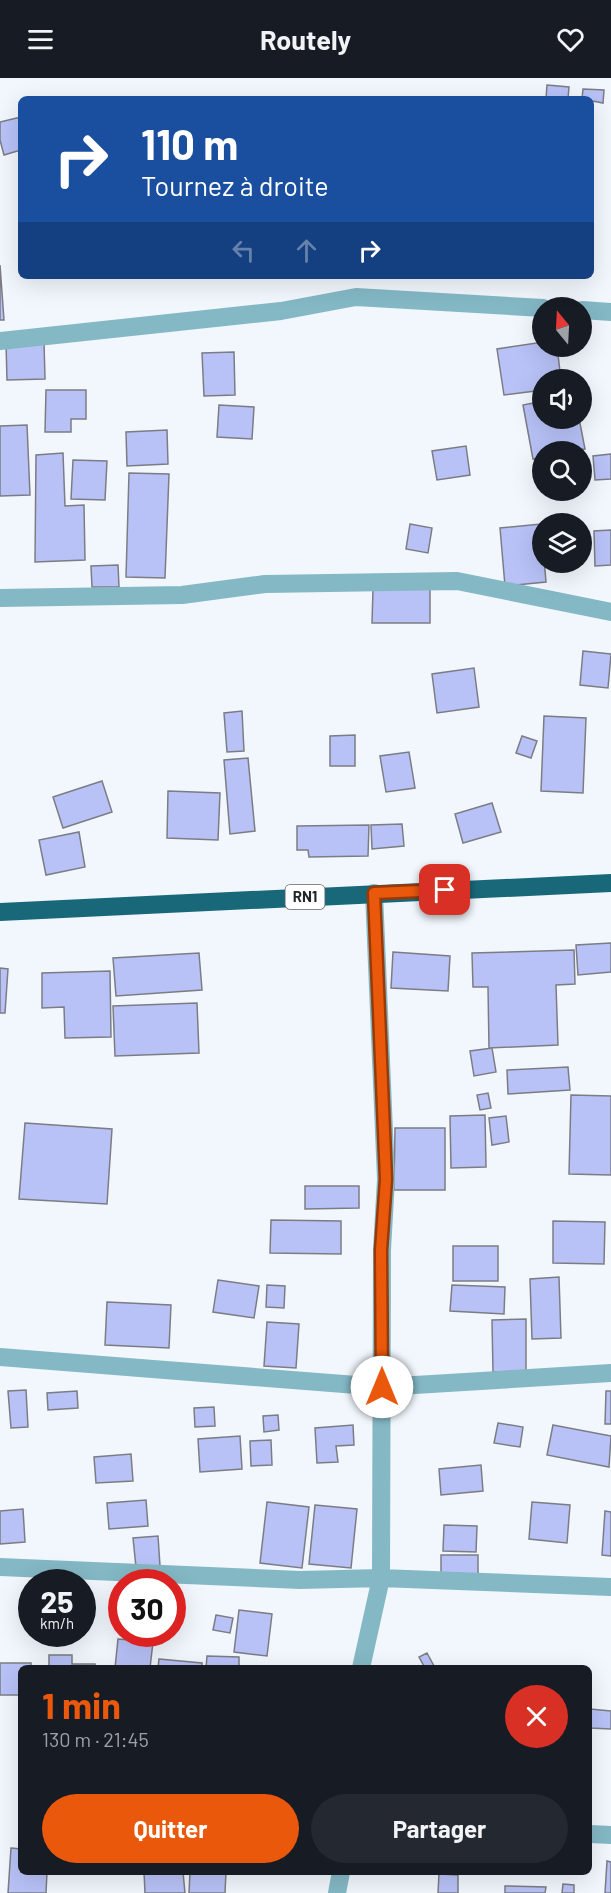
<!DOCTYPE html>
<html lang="fr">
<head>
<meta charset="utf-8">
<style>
	body { margin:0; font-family:Barlow,sans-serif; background:#242831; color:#f1f3f6; height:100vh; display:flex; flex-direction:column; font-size:22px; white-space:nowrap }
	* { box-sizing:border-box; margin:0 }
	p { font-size:20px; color:#9ea1a6 }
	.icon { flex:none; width:33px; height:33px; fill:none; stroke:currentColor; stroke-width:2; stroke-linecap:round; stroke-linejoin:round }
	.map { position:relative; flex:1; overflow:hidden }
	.details { position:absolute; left:18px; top:1587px; width:574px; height:210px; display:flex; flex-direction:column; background:#171b24; border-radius:9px; box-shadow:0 6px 24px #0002 }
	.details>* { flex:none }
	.guide { position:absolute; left:18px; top:18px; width:576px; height:183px; border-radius:9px; box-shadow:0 6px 24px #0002; background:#1a4fa0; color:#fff; overflow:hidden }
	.needle { width:39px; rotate:342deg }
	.controls { position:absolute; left:532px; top:219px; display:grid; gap:12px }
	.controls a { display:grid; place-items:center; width:60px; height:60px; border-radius:50%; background:#171b24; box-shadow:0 6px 24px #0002; font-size:30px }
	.speed { position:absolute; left:18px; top:1491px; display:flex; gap:12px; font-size:30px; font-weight:700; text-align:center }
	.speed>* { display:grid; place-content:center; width:78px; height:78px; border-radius:50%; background:#171b24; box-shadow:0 6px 24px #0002; line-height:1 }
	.speed small { font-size:15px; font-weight:400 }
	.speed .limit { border:9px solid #d22; background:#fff; color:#111 }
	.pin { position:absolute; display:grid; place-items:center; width:51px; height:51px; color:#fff; margin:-26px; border-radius:12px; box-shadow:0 3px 9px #0006 }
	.me { position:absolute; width:66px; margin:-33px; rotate:0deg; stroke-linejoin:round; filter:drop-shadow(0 0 4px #0008) }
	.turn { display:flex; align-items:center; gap:21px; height:126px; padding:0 24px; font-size:27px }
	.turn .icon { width:78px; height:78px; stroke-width:2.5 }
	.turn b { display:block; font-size:42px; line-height:51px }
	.lanes { display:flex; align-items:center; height:57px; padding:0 24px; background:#0003; justify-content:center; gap:30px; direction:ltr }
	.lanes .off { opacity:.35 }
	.round { display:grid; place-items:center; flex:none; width:63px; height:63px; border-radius:32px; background:#242831 }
	.headline { display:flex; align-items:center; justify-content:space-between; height:102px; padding:0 24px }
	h1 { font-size:36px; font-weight:700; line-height:45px; color:#ea580c }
	.button { display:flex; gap:12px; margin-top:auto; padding:12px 24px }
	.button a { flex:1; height:69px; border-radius:36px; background:#ea580c; color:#fff; font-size:24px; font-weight:700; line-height:69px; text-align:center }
	.button a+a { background:#242831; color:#f1f3f6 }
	header { display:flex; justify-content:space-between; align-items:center; height:78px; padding:0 24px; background:#171b24; font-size:27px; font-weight:700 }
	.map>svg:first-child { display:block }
	.building { fill:#b8c2f7; stroke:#7c7d84; stroke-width:1.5 }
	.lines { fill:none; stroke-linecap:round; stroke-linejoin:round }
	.street { stroke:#84b8c5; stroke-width:18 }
	.highway { stroke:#196879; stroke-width:18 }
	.route-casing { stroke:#983908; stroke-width:15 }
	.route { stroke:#ea580c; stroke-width:10 }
	.labels { text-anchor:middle; stroke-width:6; stroke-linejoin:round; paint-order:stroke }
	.shield { fill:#fff; stroke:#646668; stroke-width:1.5 }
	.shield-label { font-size:15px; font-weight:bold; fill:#222527 }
</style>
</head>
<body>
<header><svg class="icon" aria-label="menu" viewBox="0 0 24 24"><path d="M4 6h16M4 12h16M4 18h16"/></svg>Routely<svg class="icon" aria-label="heart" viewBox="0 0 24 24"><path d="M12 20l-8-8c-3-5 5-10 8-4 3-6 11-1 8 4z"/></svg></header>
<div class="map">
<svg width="611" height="1815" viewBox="0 0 611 1815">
	<rect width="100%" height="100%" fill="#f1f7fd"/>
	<path class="building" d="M547,7L569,9L568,21H546Z
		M583,11L604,12L603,25L582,21Z
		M21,39V72L4,77L0,62V44Z
		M0,187L4,242H0Z
		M44,264L45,301L7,302L6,265Z
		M543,264V268H557L561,302H543V312L504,317L497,271Z
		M234,274L235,317L204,318L202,275Z
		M46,312H86V341H71V354H45Z
		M543,323V340H579L585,371L543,374V379L533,381L523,327Z
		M219,327L254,329L252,361L217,359Z
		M27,347L30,417L0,418V348Z
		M167,352L168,386L127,388L126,354Z
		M466,368L470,397L437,402L432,373Z
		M63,375L65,428L84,427L85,482L35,484L36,377Z
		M611,376V401L595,402L593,378Z
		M73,382L107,383L105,422L71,421Z
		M129,395L169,396L165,500L126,499Z
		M410,446L432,450L428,475L406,471Z
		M541,446L546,504L505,508L500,450Z
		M611,452V487L595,488L594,453Z
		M118,487L119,509H92L91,488Z
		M373,511H430V545H372Z
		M583,573L611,576L608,610L580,607Z
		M474,590L479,629L437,635L432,596Z
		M242,633L244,673L227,674L224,635Z
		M544,638L586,640L583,715L541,713Z
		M355,657V688H330V658Z
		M522,658L537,663L531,680L516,675Z
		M409,674L415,710L386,714L380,678Z
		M248,680L255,753L230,756L224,682Z
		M102,703L112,734L63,750L53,719Z
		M168,713L220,715L218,762L167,760Z
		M492,725L501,754L463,765L455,736Z
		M402,746L404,768L372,771L371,747Z
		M369,747L368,778L309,779L308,772H297V748Z
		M79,754L85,789L46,797L39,762Z
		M611,865V894L578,897L576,867Z
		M574,872L575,906L556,907L558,967L489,970L488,909H473L472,875Z
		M393,874L450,878L448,913L391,910Z
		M199,875L202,912L116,918L113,880Z
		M0,890L8,891L5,935H0Z
		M110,893L111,959L65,960L64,929L42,930V895Z
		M197,925L199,975L115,978L113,928Z
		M492,970L496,994L474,998L470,973Z
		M568,989L570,1012L508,1016L507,992Z
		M488,1015L491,1030L480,1032L477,1017Z
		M571,1017L611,1018V1097L569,1096Z
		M485,1037L486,1089L451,1090L450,1038Z
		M506,1038L509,1064L492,1067L489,1040Z
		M25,1045L112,1051L107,1126L19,1121Z
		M395,1050H445V1112H394Z
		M305,1108H359V1130L305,1131Z
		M271,1142L341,1143V1176L270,1175Z
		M553,1143L605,1144L604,1186L553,1185Z
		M453,1168H498V1203H453Z
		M559,1199L561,1260L532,1261L530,1201Z
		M218,1202L259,1208L254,1240L213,1234Z
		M267,1207L285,1208L284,1230L266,1229Z
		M452,1207L505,1209L504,1236L450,1233Z
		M107,1224L171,1227L169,1270L105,1267Z
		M526,1241V1293L493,1294L492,1242Z
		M267,1244L299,1246L296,1290L264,1288Z
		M26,1312L28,1349L11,1350L8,1313Z
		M77,1313L78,1330L48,1332L47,1315Z
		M606,1313H611V1346H605Z
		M214,1329L215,1348L195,1349L194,1330Z
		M278,1337L279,1352L264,1354L263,1338Z
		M498,1345L523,1349L520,1369L494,1365Z
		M353,1347L354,1367L336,1368L338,1384L317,1385L315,1350Z
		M553,1347L611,1358L609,1389L547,1377Z
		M240,1358L242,1391L200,1394L198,1361Z
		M271,1362L272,1387L251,1388L250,1363Z
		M131,1376L133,1403L96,1405L94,1379Z
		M481,1387L483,1413L441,1417L439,1391Z
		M146,1422L148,1448L109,1451L107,1425Z
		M267,1424L309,1429L302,1490L260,1485Z
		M532,1424L570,1427L567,1465L529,1461Z
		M315,1427L357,1431L351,1490L309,1486Z
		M23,1431L25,1464L0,1466V1433Z
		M605,1433L611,1434V1478L602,1477Z
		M444,1447L477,1448L476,1474L443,1473Z
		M158,1458L160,1488L136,1489L133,1460Z
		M441,1477H478V1498L441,1499Z
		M239,1532L272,1536L267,1578L234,1574Z
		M216,1537L233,1540L230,1555L213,1552Z
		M118,1561L153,1564L150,1590H115Z
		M427,1575L434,1588L425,1590L419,1579Z
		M49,1577H72V1586H95V1590H49Z
		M207,1578L239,1579V1590H206Z
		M159,1581L202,1585V1590H158Z
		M0,1585H31V1590H21V1617H0Z
		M590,1631L611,1633V1651L590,1650Z
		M11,1770L21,1771V1794H47L46,1815H8Z
		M607,1783L611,1784V1815H605Z
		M144,1794H183L185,1815H145Z
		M190,1794H226L225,1815H189Z
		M439,1796L458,1797V1815H438Z
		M563,1806L574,1807V1815H562Z
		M505,1808L546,1809L545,1815H505Z"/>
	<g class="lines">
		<path class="street" d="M582,232L611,234
			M0,263L281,233L356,219L543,230
			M0,520L182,517L265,506L457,503L611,534
			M0,1279L382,1309L611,1295
			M0,1489L300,1502L381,1500L611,1509
			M361,1590L381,1500L382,1172L386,1101L374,815
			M590,1756L611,1757
			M337,1815L341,1794"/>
		<path class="highway" d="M0,834L611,805"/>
	</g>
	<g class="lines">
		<g class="route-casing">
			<path id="route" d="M382,1309L381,1172L386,1101L374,815L445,812"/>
		</g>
		<use href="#route" class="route"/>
	</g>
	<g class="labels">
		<rect class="shield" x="285.5" y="807" width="39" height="24" rx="4.5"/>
		<g class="shield-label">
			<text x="305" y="824">RN1</text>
		</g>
	</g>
</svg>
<div class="controls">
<a><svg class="needle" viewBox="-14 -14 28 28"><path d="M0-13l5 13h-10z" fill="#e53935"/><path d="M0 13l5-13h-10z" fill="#9ea1a6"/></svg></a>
<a><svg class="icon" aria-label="sound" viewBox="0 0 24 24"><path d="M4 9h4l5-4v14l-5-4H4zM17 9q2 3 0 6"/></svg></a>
<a><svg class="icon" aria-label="search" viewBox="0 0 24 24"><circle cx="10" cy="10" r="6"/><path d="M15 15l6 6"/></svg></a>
<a><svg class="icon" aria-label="layers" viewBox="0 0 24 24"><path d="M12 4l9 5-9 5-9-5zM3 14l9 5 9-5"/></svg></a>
</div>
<div class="speed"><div>25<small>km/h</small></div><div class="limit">30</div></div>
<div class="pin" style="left:445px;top:812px;background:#d93025"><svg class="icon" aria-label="arrive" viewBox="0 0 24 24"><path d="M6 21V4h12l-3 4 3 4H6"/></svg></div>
<svg class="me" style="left:382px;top:1309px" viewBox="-20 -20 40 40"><circle r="19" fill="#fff"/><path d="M0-13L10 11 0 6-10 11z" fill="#ea580c"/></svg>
<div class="guide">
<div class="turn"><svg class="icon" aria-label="right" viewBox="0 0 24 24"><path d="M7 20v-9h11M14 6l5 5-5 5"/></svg><div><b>110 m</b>Tournez à droite</div></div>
<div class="lanes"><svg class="icon off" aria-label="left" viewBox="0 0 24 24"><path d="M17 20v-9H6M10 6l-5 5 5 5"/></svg><svg class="icon off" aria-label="ahead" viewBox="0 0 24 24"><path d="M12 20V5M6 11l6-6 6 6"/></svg><svg class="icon" aria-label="right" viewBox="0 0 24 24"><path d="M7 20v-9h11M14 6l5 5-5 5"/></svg></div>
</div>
<section class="details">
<div class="headline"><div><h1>1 min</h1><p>130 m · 21:45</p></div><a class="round" style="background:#d93025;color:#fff"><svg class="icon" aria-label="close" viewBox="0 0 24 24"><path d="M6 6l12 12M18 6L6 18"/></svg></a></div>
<div class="button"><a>Quitter</a><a>Partager</a></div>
</section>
</div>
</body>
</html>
